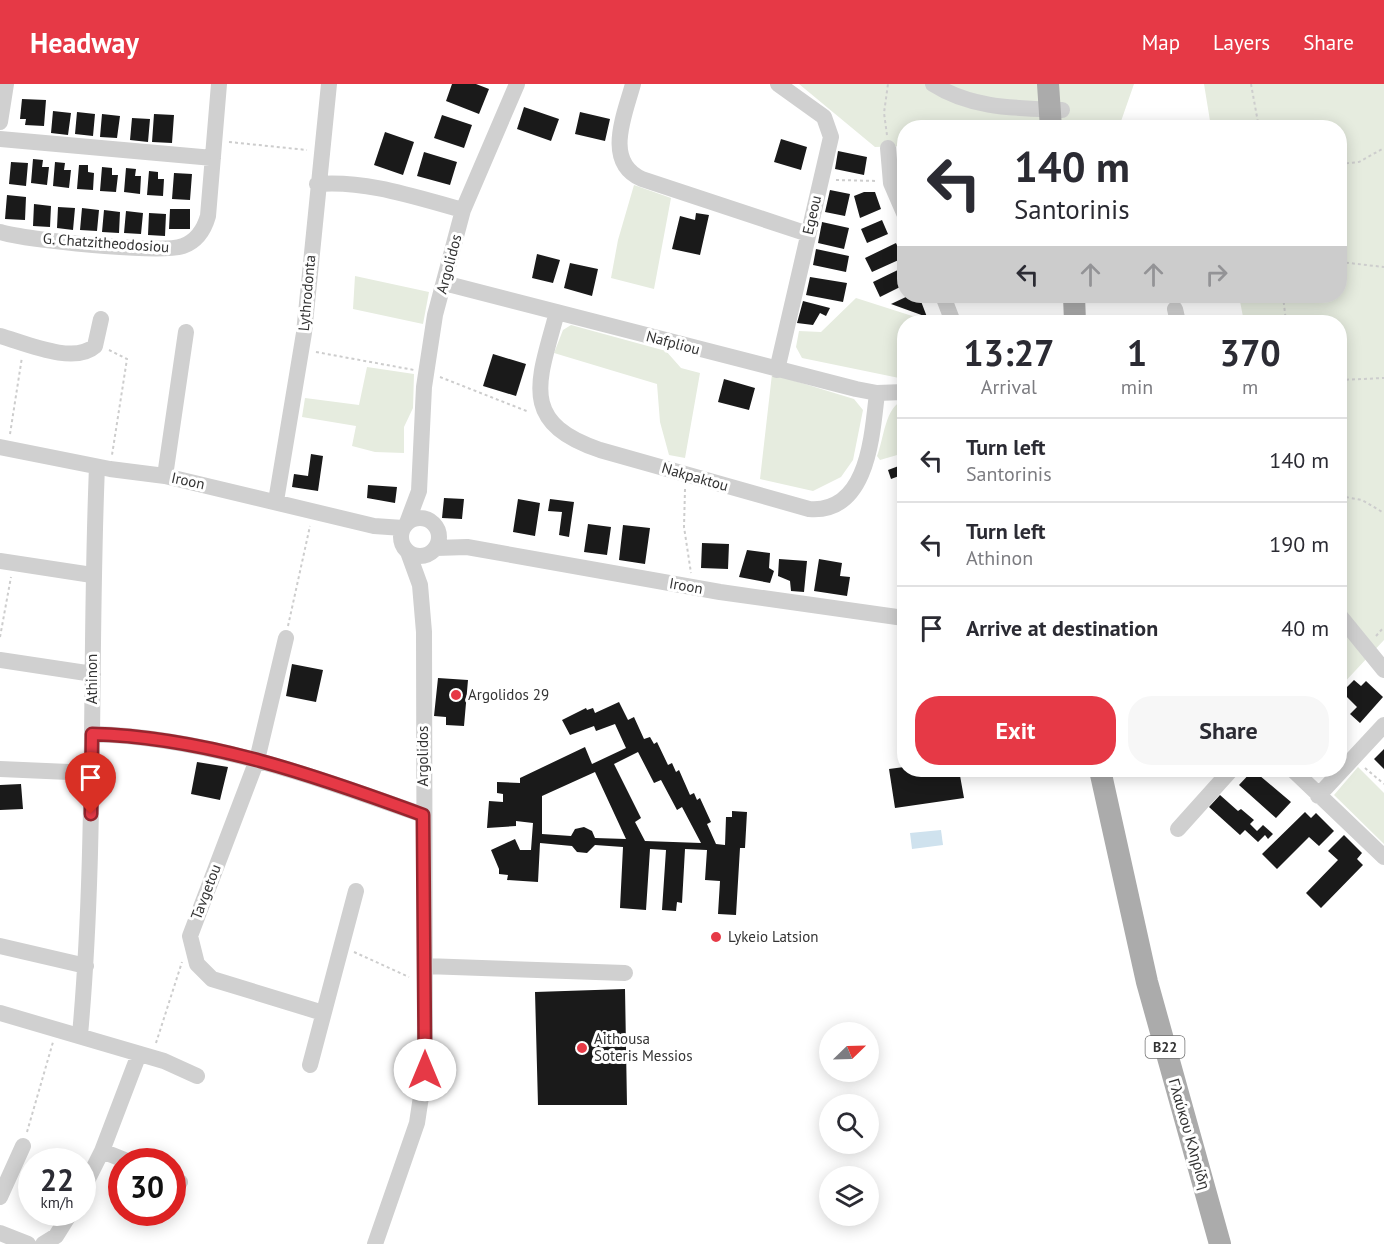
<!DOCTYPE html>
<html lang="en">
<head>
<meta charset="utf-8">
<style>
	body { margin:0; font-family:"PT Sans",sans-serif; background:#f7f7f7; color:#2b2b33; height:100vh; display:flex; flex-direction:column; font-size:22px; white-space:nowrap }
	* { box-sizing:border-box; margin:0 }
	p { font-size:20px; color:#7c7c81 }
	.icon { flex:none; width:33px; height:33px; fill:none; stroke:currentColor; stroke-width:2; stroke-linecap:round; stroke-linejoin:round }
	.map { position:relative; flex:1; overflow:hidden }
	.sheet { position:absolute; left:897px; top:231px; width:450px; height:462px; display:flex; flex-direction:column; background:#fff; border-radius:24px; box-shadow:0 3px 15px #0003 }
	.sheet>* { flex:none }
	.banner { position:absolute; left:897px; top:36px; width:450px; height:183px; border-radius:24px; box-shadow:0 3px 15px #0003; background:#fff; color:#2b2b33; overflow:hidden }
	.needle { width:39px; rotate:67deg }
	.buttons { position:absolute; left:819px; top:938px; display:grid; gap:12px }
	.buttons a { display:grid; place-items:center; width:60px; height:60px; border-radius:50%; background:#fff; box-shadow:0 3px 15px #0003; font-size:30px }
	.speed { position:absolute; left:18px; top:1064px; display:flex; gap:12px; font-size:30px; font-weight:700; text-align:center }
	.speed>* { display:grid; place-content:center; width:78px; height:78px; border-radius:50%; background:#fff; box-shadow:0 3px 15px #0003; line-height:1 }
	.speed small { font-size:15px; font-weight:400 }
	.speed .limit { border:9px solid #d22; background:#fff; color:#111 }
	.pin { position:absolute; display:grid; place-items:center; width:51px; height:51px; color:#fff; margin:-62px -26px; border-radius:50% 50% 50% 0; rotate:-45deg; box-shadow:0 0 6px #0007 }
	.pin .icon { rotate:45deg }
	.me { position:absolute; width:66px; margin:-33px; rotate:0deg; stroke-linejoin:round; filter:drop-shadow(0 0 4px #0008) }
	.turn { display:flex; align-items:center; gap:21px; height:126px; padding:0 18px; font-size:27px }
	.turn .icon { width:78px; height:78px; stroke-width:2.5 }
	.turn b { display:block; font-size:42px; line-height:51px }
	.lanes { display:flex; align-items:center; height:57px; padding:0 18px; background:#0003; justify-content:center; gap:30px; direction:ltr }
	.lanes .off { opacity:.35 }
	.eta { display:flex; justify-content:space-evenly; align-items:center; height:102px; text-align:center }
	.eta b { font-size:36px; font-weight:700; line-height:42px }
	.cta { display:flex; gap:12px; margin-top:auto; padding:12px 18px }
	.cta a { flex:1; height:69px; border-radius:24px; background:#e63946; color:#fff; font-size:24px; font-weight:700; line-height:69px; text-align:center }
	.cta a+a { background:#f7f7f7; color:#2b2b33 }
	ul { padding:0; list-style:none }
	li { display:flex; align-items:center; gap:18px; height:84px; padding:0 18px; border-top:2px solid #e1e1e2 }
	li div { flex:1 }
	li b { display:block; font-size:22px }
	li em { font-style:normal }
	header { display:flex; align-items:center; gap:36px; box-sizing:border-box; height:84px; padding:0 30px; background:#e63946; color:#fff }
	header strong { font-size:28px }
	nav { display:flex; gap:33px; margin-inline-start:auto; font-size:21px }
	.map>svg:first-child { display:block }
	.green { fill:#e6ecdf }
	.water { fill:#cfe2ee }
	.building { fill:#1a1a1a; fill-rule:evenodd }
	.lines { fill:none; stroke-linecap:round; stroke-linejoin:round }
	.path { stroke:#cdcdcd; stroke-width:2; stroke-dasharray:3 3; stroke-linecap:butt }
	.minor { stroke:#d0d0d0; stroke-width:16 }
	.major { stroke:#ababab; stroke-width:22 }
	.route-casing { stroke:#96252e; stroke-width:15 }
	.route { stroke:#e63946; stroke-width:10 }
	.poi-dot { fill:#e63946; stroke:#fff; stroke-width:2 }
	.labels { text-anchor:middle; stroke-width:6; stroke-linejoin:round; paint-order:stroke }
	.shield { fill:#fff; stroke:#707070; stroke-width:1.5 }
	.shield-label { font-size:14px; font-weight:bold; fill:#333 }
	.street-label { font-size:15px; fill:#333; stroke:#fff }
	.poi-label { font-size:15px; fill:#333; stroke:#fff; text-anchor:start }
</style>
</head>
<body>
<header>
<strong>Headway</strong>
<nav><a>Map</a><a>Layers</a><a>Share</a></nav>
</header>
<div class="map">
<svg width="1384" height="1160" viewBox="0 0 1384 1160">
	<rect width="100%" height="100%" fill="#fff"/>
	<path class="green" d="M799,0H1134L1119,43L904,44V62L875,63Z
		M1204,0H1384V556L1340,603V238H1244L1239,212H1340V44L1211,43Z
		M634,101L671,114L654,205L611,194L618,156Z
		M355,192L429,208L423,240L353,225Z
		M856,214L931,238H904V295L802,274L796,263L799,247L821,248Z
		M571,241L666,267L681,284L700,289L685,374L669,371L660,338L657,300L554,269L563,246Z
		M367,283L414,290L413,324L404,343V369L375,368L352,362L356,342L302,333L305,314L359,321Z
		M772,290L854,315L863,326L853,376L841,393L813,407L760,395Z
		M904,316V369L880,376L877,372C884,355 885,322 904,316Z
		M1358,683L1384,709V760L1334,711Z"/>
	<path class="water" d="M941,746L943,761L912,765L910,749Z"/>
	<path class="building" d="M452,0H476L489,5L479,30L446,17Z
		M22,15L46,16L44,42L25,41L26,35H20Z
		M524,23L559,35L551,57L517,45Z
		M53,27L71,29L68,51L51,49Z
		M77,28L95,30L93,52L75,50Z
		M580,28L610,35L605,57L575,50Z
		M102,30L120,32L117,54L100,53Z
		M154,30L174,31L172,59L152,58Z
		M442,31L472,41L464,64L434,54Z
		M132,34L150,35L148,58L130,56Z
		M385,48L414,58L403,91L374,81Z
		M781,55L807,63L801,86L774,78Z
		M838,67L867,73L864,91L835,85Z
		M424,68L457,78L450,101L417,92Z
		M33,75L43,76L42,83H49L47,101L31,99Z
		M11,78L28,79L26,102L9,100Z
		M55,78L65,79L64,86H71L69,104L53,102Z
		M79,81H88V88L94,89L93,106L77,105Z
		M102,83L112,84V91H118L116,108L100,107Z
		M126,84L136,85L135,92H141L140,110L124,108Z
		M149,87L158,88V95H164L163,112L147,111Z
		M174,89L192,90L190,116L172,115Z
		M830,106L850,110L845,132L825,128Z
		M864,108H875L881,125L860,134L854,112Z
		M7,111L26,113L25,136L5,135Z
		M34,120L51,122L50,143L33,142Z
		M58,123L75,124L73,146L57,144Z
		M82,124L99,126L97,147L80,146Z
		M170,125H190V145H169Z
		M104,126L120,128L119,149L102,148Z
		M126,127L143,129L141,150L124,149Z
		M149,129L166,130L165,152L148,151Z
		M696,129L709,131L700,171L672,165L680,132L695,136Z
		M882,136L888,150L867,159L861,145Z
		M822,138L849,144L844,165L818,159Z
		M896,159L903,174L872,188L865,174Z
		M816,165L849,172L846,188L813,181Z
		M537,170L560,176L553,199L532,194Z
		M570,179L598,185L592,212L564,204Z
		M904,183V201L880,213L873,198Z
		M810,193L847,199L843,218L806,211Z
		M908,212H919L927,233L891,220Z
		M803,217L830,224L826,232L820,229L813,241L797,239Z
		M493,270L526,280L516,312L483,302Z
		M724,295L755,304L749,326L718,318Z
		M311,370L323,372L318,407L292,403L294,390L308,392Z
		M904,380V407L899,392L891,395L888,386Z
		M368,401L397,403L395,419L367,414Z
		M444,414L464,415L462,435L442,434Z
		M518,415L540,419L535,452L513,448Z
		M550,415L574,418L569,453L559,451L562,428L548,427Z
		M588,440L611,443L607,471L584,468Z
		M623,441L650,444L645,480L619,476Z
		M702,459L729,460L728,485L701,484Z
		M747,466L770,469L769,484L774,487L770,499L739,493Z
		M779,475L807,477L804,508L791,507L790,497L778,492Z
		M819,475L842,479L840,492L850,493L847,512L814,507Z
		M292,580L323,586L316,618L286,612Z
		M438,594L468,596L464,642L446,641V633L434,632Z
		M1354,596L1361,602L1366,597L1383,613L1360,639L1350,630L1357,623L1342,608Z
		M619,618L628,636L634,633L644,655L650,653L654,660L657,658L668,681L672,679L676,688L679,686L690,711L694,709L697,716L700,714L711,738L707,740L716,760L725,761L726,733H732V727L747,728L745,764H740L736,831L718,830L720,797L705,796L707,766L685,765L682,819L677,818L676,827L662,826L666,766L650,765L646,826L620,824L623,763L595,761L587,769L577,768L572,762L540,759L538,798L507,796L508,791L499,790V785L491,766L515,755L520,766H531L533,739L516,737V742L487,744L489,717L503,718V710L497,709V698L520,699V694L585,663L592,680L626,664L615,640L596,647L594,642L570,651L562,636L586,624L587,626L593,624L595,629ZM638,668L654,699L661,696L677,726L682,723L701,759L645,757L635,738L641,734L614,680ZM595,688L626,755L595,754L592,747L584,743L575,745L571,752L542,750V712Z
		M1384,665V685L1374,675Z
		M197,678L228,683L220,716L191,710Z
		M904,683V686H959L964,714L895,724L889,685Z
		M1253,686L1291,718L1276,734L1239,701Z
		M21,700L23,725L0,726V701Z
		M1220,711L1238,727L1241,725L1254,736L1250,740L1257,747L1263,741L1273,750L1268,755L1265,751L1258,758L1245,746L1240,751L1209,723Z
		M1305,728L1311,734L1316,729L1334,747L1319,762L1309,753L1277,785L1262,770Z
		M1344,751L1362,769L1357,775L1363,781L1321,824L1306,809L1338,776L1328,767Z
		M625,905L627,1021H538L535,908Z"/>
	<g class="lines">
		<path class="path" d="M1251,0L1259,44
			M887,51L884,29L888,0
			M229,58L307,66
			M1340,80L1359,78L1384,64
			M836,96L878,97
			M1340,178L1384,183
			M1283,212L1286,238
			M109,266L127,275L112,371
			M316,268L414,286
			M440,293L529,328
			M1340,296L1384,294
			M10,350L22,273
			M685,405L684,443L691,489
			M1340,412L1362,416L1384,429
			M288,542L310,442
			M1376,552L1384,543
			M0,553L11,493
			M1365,684L1384,700
			M354,868L409,893
			M156,959L182,878
			M27,1048L53,958"/>
		<path class="minor" d="M633,0C625,30 603,78 642,95L808,150
			M933,0C972,25 1017,24 1062,26
			M0,38L6,0
			M0,55L213,74
			M888,64L891,99L904,129
			M317,100C367,96 415,113 463,126
			M0,148C26,156 161,170 183,162C197,157 204,146 208,132L219,0
			M444,199L856,305L877,309L904,308
			M943,212L953,238
			M1175,225L1178,238
			M557,228C540,294 516,338 600,366L809,425C868,430 872,352 877,309
			M0,252C25,259 74,281 95,262L101,235
			M777,286L831,53L824,33L778,0
			M0,363L110,385L165,392L374,442L403,444
			M165,392L186,248
			M276,417L304,249L329,0
			M401 453a19 19 0 1 1 38 0a19 19 0 1 1-38 0Z
			M407,439L419,407L424,303L435,231L463,126L517,0
			M436,464L467,463L720,508L904,534
			M0,477L92,491
			M1340,532L1384,586
			M286,554L257,676L190,852L197,880L212,895L323,929
			M0,576L93,590
			M92,650C206,653 316,693 423,731
			M0,685L92,689
			M1293,686L1384,773
			M1318,712L1384,641
			M1178,745L1231,686
			M0,862L86,882
			M425,882L625,889
			M0,929L164,977L197,992
			M80,951C97,762 89,572 97,383
			M310,981L356,807
			M102,1067L127,1077
			M172,1095L180,1098
			M82,1107L102,1067L139,970
			M0,1113L23,1062
			M0,1149L28,1160
			M43,1160L56,1152L71,1128
			M375,1160L417,1039L425,986L424,548L420,501L408,468"/>
		<path class="major" d="M1048,0L1051,44
			M1074,212L1075,238
			M1100,686L1147,898L1220,1160"/>
	</g>
	<g class="lines">
		<g class="route-casing">
			<path id="route" d="M91,730L92,650C206,653 317,692 423,731L425,986"/>
		</g>
		<use href="#route" class="route"/>
	</g>
	<g class="poi-dot">
		<circle cx="456" cy="611" r="6"/>
		<circle cx="716" cy="853" r="6"/>
		<circle cx="582" cy="964" r="6"/>
	</g>
	<g class="labels">
		<rect class="shield" x="1145.5" y="952" width="39" height="22" rx="4.5"/>
		<g class="shield-label">
			<text x="1165" y="968">B22</text>
		</g>
		<g class="street-label">
			<text transform="translate(812 131) rotate(-77)" y="5">Egeou</text>
			<text transform="translate(106 159) rotate(4)" y="5">G. Chatzitheodosiou</text>
			<text transform="translate(449 180) rotate(-75)" y="5">Argolidos</text>
			<text transform="translate(307 209) rotate(-85)" y="5">Lythrodonta</text>
			<text transform="translate(673 259) rotate(15)" y="5">Nafpliou</text>
			<text transform="translate(695 393) rotate(16)" y="5">Nakpaktou</text>
			<text transform="translate(188 397) rotate(12)" y="5">Iroon</text>
			<text transform="translate(686 502) rotate(10)" y="5">Iroon</text>
			<text transform="translate(92 595) rotate(-90)" y="5">Athinon</text>
			<text transform="translate(423 672) rotate(-90)" y="5">Argolidos</text>
			<text transform="translate(206 808) rotate(-69)" y="5">Tavgetou</text>
			<text transform="translate(1189 1050) rotate(74)" y="5">Γλαύκου Κληρίδη</text>
		</g>
		<g class="poi-label">
			<text x="468" y="616">Argolidos 29</text>
			<text x="728" y="858">Lykeio Latsion</text>
			<text x="594" y="960">Aithousa<tspan x="594" dy="17">Soteris Messios</tspan></text>
		</g>
	</g>
</svg>
<div class="buttons">
<a><svg class="needle" viewBox="-14 -14 28 28"><path d="M0-13l5 13h-10z" fill="#e53935"/><path d="M0 13l5-13h-10z" fill="#7c7c81"/></svg></a>
<a><svg class="icon" aria-label="search" viewBox="0 0 24 24"><circle cx="10" cy="10" r="6"/><path d="M15 15l6 6"/></svg></a>
<a><svg class="icon" aria-label="layers" viewBox="0 0 24 24"><path d="M12 4l9 5-9 5-9-5zM3 14l9 5 9-5"/></svg></a>
</div>
<div class="speed"><div>22<small>km/h</small></div><div class="limit">30</div></div>
<div class="pin" style="left:91px;top:730px;background:#d93025"><svg class="icon" aria-label="arrive" viewBox="0 0 24 24"><path d="M6 21V4h12l-3 4 3 4H6"/></svg></div>
<svg class="me" style="left:425px;top:986px" viewBox="-20 -20 40 40"><circle r="19" fill="#fff"/><path d="M0-13L10 11 0 6-10 11z" fill="#e63946"/></svg>
<div class="banner">
<div class="turn"><svg class="icon" aria-label="left" viewBox="0 0 24 24"><path d="M17 20v-9H6M10 6l-5 5 5 5"/></svg><div><b>140 m</b>Santorinis</div></div>
<div class="lanes"><svg class="icon" aria-label="left" viewBox="0 0 24 24"><path d="M17 20v-9H6M10 6l-5 5 5 5"/></svg><svg class="icon off" aria-label="ahead" viewBox="0 0 24 24"><path d="M12 20V5M6 11l6-6 6 6"/></svg><svg class="icon off" aria-label="ahead" viewBox="0 0 24 24"><path d="M12 20V5M6 11l6-6 6 6"/></svg><svg class="icon off" aria-label="right" viewBox="0 0 24 24"><path d="M7 20v-9h11M14 6l5 5-5 5"/></svg></div>
</div>
<section class="sheet">
<div class="eta">
<div><b>13:27</b><p>Arrival</p></div>
<div><b>1</b><p>min</p></div>
<div><b>370</b><p>m</p></div>
</div>
<ul>
<li><svg class="icon" aria-label="left" viewBox="0 0 24 24"><path d="M17 20v-9H6M10 6l-5 5 5 5"/></svg><div><b>Turn left</b><p>Santorinis</p></div><em>140 m</em></li>
<li><svg class="icon" aria-label="left" viewBox="0 0 24 24"><path d="M17 20v-9H6M10 6l-5 5 5 5"/></svg><div><b>Turn left</b><p>Athinon</p></div><em>190 m</em></li>
<li><svg class="icon" aria-label="arrive" viewBox="0 0 24 24"><path d="M6 21V4h12l-3 4 3 4H6"/></svg><div><b>Arrive at destination</b></div><em>40 m</em></li>
</ul>
<div class="cta"><a>Exit</a><a>Share</a></div>
</section>
</div>
</body>
</html>
